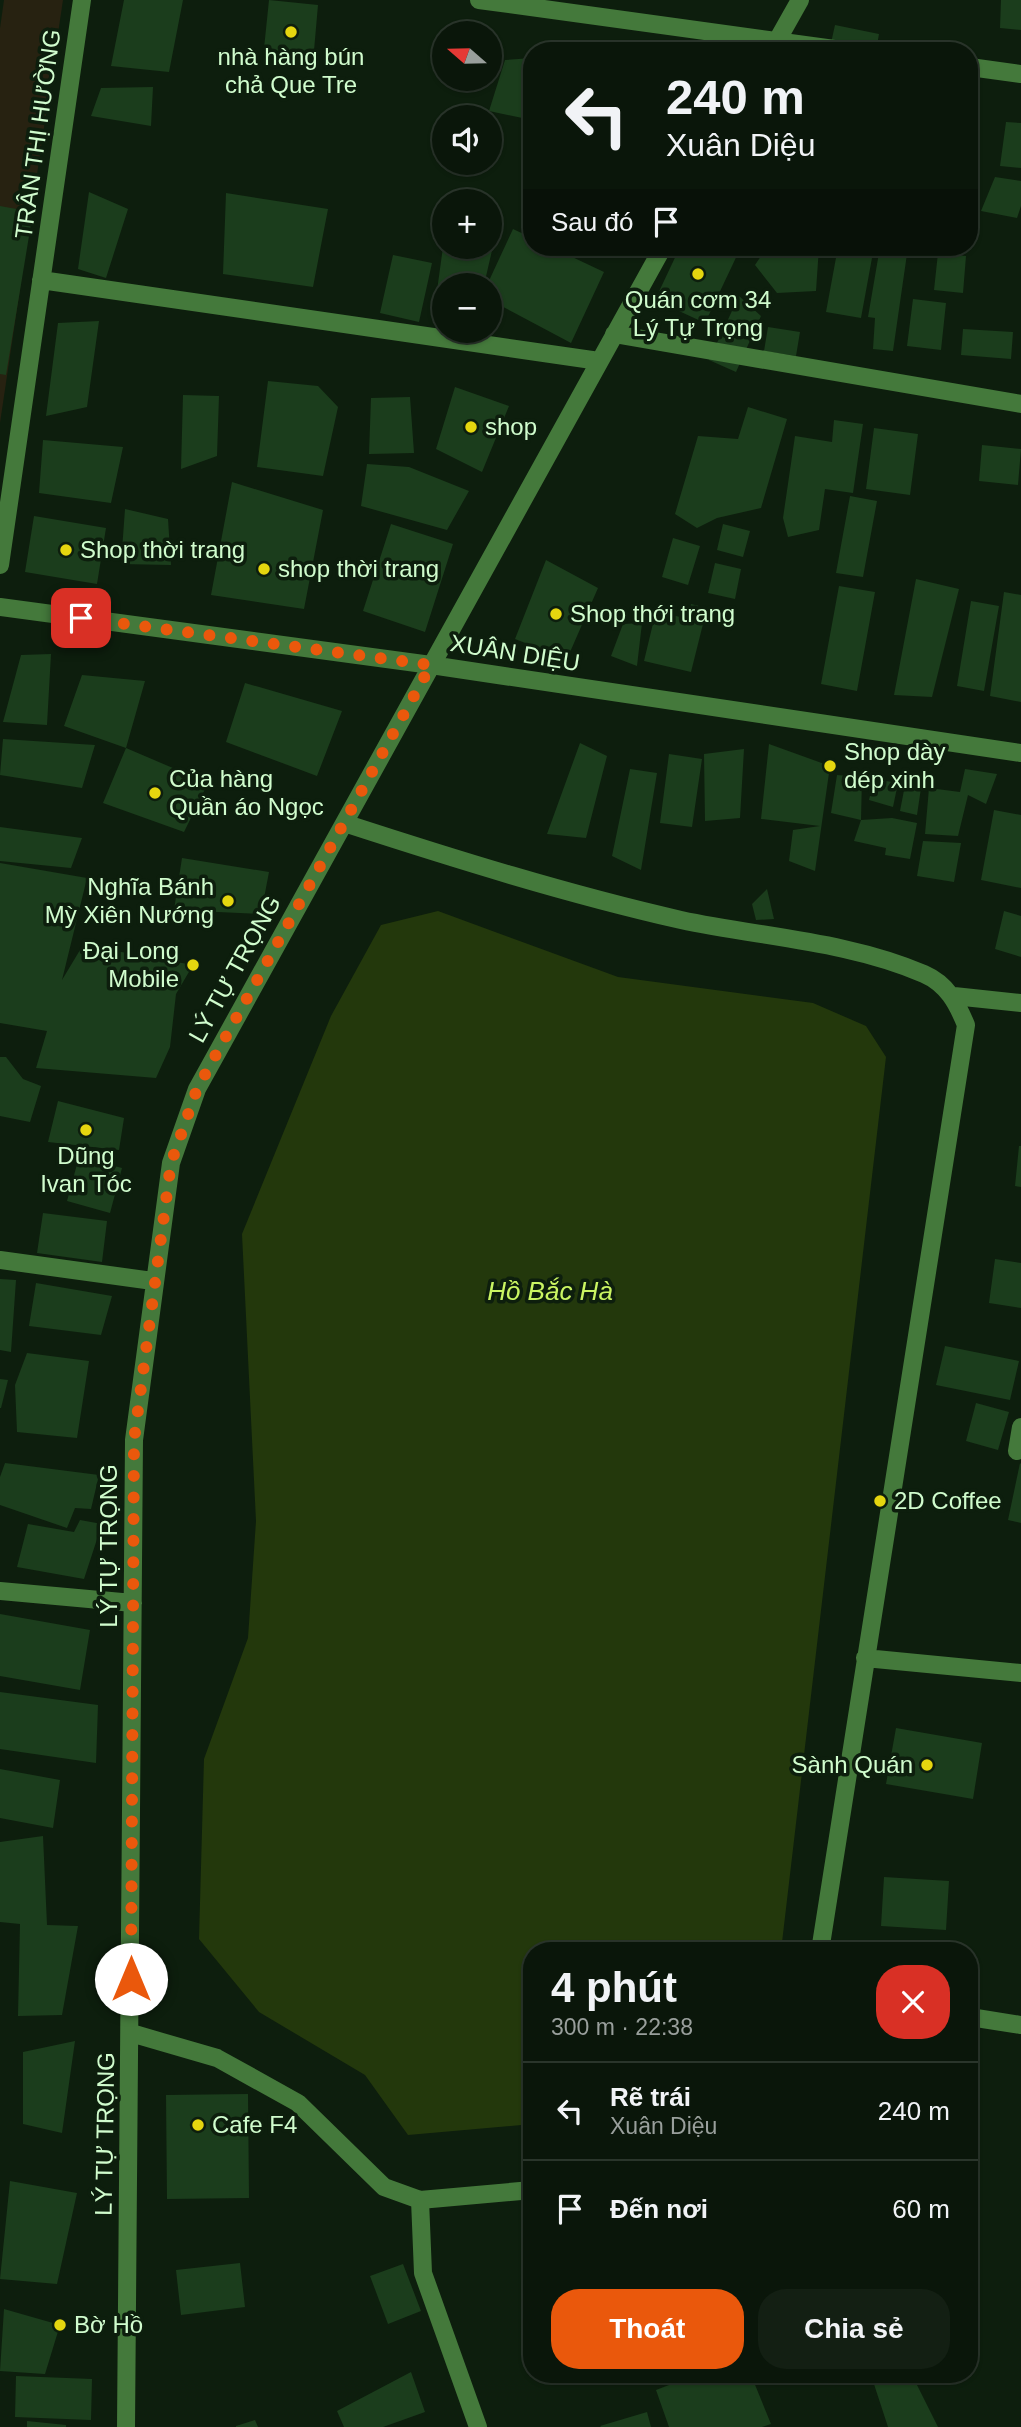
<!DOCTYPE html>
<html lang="vi">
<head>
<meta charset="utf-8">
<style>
	body { margin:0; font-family:Arial,sans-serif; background:#131f13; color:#f1f3f6; height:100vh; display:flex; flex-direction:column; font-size:26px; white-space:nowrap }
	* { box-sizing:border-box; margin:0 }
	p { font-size:23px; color:#999f9c }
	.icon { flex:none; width:38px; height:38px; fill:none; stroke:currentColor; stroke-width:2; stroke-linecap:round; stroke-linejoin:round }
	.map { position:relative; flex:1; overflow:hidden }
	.drawer { position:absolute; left:523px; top:1942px; width:455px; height:441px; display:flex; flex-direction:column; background:#0a160a; border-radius:28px; box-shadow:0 2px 5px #0004,0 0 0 2px #2a352b }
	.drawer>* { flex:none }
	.hud { position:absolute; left:523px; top:42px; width:455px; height:214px; border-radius:28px; box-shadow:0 2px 5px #0004,0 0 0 2px #2a352b; background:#0a160a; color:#f1f3f6; overflow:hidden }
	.needle { width:46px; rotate:290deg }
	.tools { position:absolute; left:432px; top:21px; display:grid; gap:14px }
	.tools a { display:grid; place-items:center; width:70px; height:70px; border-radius:50%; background:#0a160a; box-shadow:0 2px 5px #0004,0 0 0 2px #2a352b; font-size:35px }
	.pin { position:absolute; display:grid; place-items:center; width:60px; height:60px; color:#fff; margin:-30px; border-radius:14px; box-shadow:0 4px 10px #0006 }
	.me { position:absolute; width:77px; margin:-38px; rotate:0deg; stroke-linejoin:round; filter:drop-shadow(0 0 5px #0008) }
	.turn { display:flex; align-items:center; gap:24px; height:147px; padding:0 28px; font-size:32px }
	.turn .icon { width:91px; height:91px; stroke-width:2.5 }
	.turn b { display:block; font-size:49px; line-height:60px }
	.then { display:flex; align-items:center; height:66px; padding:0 28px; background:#0003; gap:14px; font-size:26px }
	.round { display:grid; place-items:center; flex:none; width:74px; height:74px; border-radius:28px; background:#131f13 }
	.overview { display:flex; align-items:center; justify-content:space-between; height:119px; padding:0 28px }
	h1 { font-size:42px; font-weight:600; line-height:52px }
	.action { display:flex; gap:14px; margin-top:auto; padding:14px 28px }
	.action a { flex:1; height:80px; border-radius:28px; background:#ea580c; color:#fff; font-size:28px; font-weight:600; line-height:80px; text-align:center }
	.action a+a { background:#131f13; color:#f1f3f6 }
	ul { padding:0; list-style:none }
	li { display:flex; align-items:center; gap:21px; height:98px; padding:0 28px; border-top:2px solid #2a352b }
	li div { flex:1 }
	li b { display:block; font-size:26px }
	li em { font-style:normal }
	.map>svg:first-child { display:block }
	.green { fill:#272211 }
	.water { fill:#23380c }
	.building { fill:#1b3d1c }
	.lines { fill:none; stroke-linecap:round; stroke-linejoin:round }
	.minor { stroke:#44793b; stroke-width:18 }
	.route { stroke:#ea580c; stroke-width:12; stroke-dasharray:0 21.6 }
	.poi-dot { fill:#e5d60f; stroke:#0d1e0d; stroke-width:2.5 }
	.labels { text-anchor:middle; stroke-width:7; stroke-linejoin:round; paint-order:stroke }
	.poi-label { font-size:24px; fill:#d0fccd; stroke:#0d1e0d; text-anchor:start }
	.street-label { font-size:24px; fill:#d0fccd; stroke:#0d1e0d }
	.water-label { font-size:26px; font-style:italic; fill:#caf562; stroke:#0d1e0d }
</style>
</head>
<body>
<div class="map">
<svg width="1021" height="2427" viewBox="0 0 1021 2427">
	<rect width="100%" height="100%" fill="#0d1e0d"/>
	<path class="green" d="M4,0H63L0,423V28Z"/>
	<path class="water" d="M438,911L618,977L813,1003L866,1026L886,1057L781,1951H532V2124L408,2135L365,2075L259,2012L199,1939L204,1759L248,1638L256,1521L242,1234L331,1016L381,925Z"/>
	<path class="building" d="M124,0H183L169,72L111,66Z
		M269,0L318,5L313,62L263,58Z
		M1001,0H1021V30L1000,28Z
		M835,25L879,34L876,51L831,43Z
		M532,58V120L489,111L505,60Z
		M153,87L151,126L91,116L101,88Z
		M1006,122L1021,123V168L1000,166Z
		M995,177L1021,181V206L1017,218L981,211Z
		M89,192L128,209L106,278L78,269Z
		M226,193L328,209L313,287L223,274Z
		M0,206L33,212L6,375L0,374Z
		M490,216H500L484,285H444V298H436L443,247H490Z
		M513,229L532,238V247H551L604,272L571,343L490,300V285H487Z
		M680,247H741L705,323L655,300Z
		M767,247H819L816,291L777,293L755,265Z
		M838,247H874L861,318L826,312Z
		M880,247H908L893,351L873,349L875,318L868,317Z
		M938,253L966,256L963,293L934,290Z
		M393,255L432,263L419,322L380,313Z
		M739,296L761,316L736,372L709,360Z
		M913,299L946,303L941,350L907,346Z
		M99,321L87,407L46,416L58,323Z
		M768,327L800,332L796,356L764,351Z
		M963,329L1013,332L1011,359L961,355Z
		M268,381L318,386L338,407L323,476L257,467Z
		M455,387L509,406L482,472L436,449Z
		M183,395L219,396L217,456L181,469Z
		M410,397L414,453L369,454L371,398Z
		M748,407L787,419L761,508L717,518L697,528L675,514L698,436L738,439Z
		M834,420L863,424L853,493L825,489L819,530L788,537L783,518L795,436L832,442Z
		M874,428L918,434L910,495L866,489Z
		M43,440L123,447L111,503L39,493Z
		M982,445L1021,449L1018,485L979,481Z
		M367,464L409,467L469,491L447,530L361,506Z
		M232,482L323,510L304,609L211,595Z
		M850,496L877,501L863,577L836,573Z
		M125,509L168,519L171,565L121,564Z
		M34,516L106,528L97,584L25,572Z
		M391,524L453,544L425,632L363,611Z
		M723,524L750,531L743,557L717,550Z
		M673,538L700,546L688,585L662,577Z
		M546,560L598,588L567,659L515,639Z
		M715,563L741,569L735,599L708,593Z
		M916,579L959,589L932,697L894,695Z
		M839,586L875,592L857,691L821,684Z
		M1004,592L1021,595V702L990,696Z
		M971,601L999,606L984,691L957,686Z
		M691,604L707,608L691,672L644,661L656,611L688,619Z
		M642,623L637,666L611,656L623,624Z
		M51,654L47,725L3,722L21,655Z
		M82,675L145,681L126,748L64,726Z
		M245,683L342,711L317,776L226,742Z
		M3,739L95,745L82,788L0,775Z
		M580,743L607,756L586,838L547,834Z
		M769,744L830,766L815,871L789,861L793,830L820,826L761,819Z
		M126,748L208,783L184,832L103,803Z
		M744,749L740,818L705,821L704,754Z
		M669,754L702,759L692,827L660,823Z
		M630,769L657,773L641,870L612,856Z
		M965,769L997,774L986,804L968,795L958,836L925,834L929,788L960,792Z
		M837,775L862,777L861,820L892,818L917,823L910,859L885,855L886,848L854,841L861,820L831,813Z
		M874,779L898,783L893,807L869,800Z
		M905,785L921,788L917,815L900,811Z
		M994,810L1021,815V888L981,880Z
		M0,827L82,838L71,868L0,861Z
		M923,841L961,843L954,882L917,876Z
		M182,858L269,872L261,914L174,910Z
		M0,863L87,878L62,980L83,945L193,965L176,994L170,1047L156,1078L36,1068L47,1031L0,1023Z
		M767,889L774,919L756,920L752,904Z
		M1004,911L1021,916V957L995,949Z
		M0,1057H6L23,1079L41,1086L30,1122L0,1116Z
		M58,1101L124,1118L119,1150L48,1142Z
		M1019,1146H1021V1187L1015,1186Z
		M79,1157L122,1168L110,1213L67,1201Z
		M43,1213L107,1221L102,1262L37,1253Z
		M995,1259L1021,1263V1308L989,1303Z
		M0,1279L16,1280L11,1352L0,1350Z
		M36,1283L112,1296L101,1335L29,1326Z
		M945,1346L1019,1361L1010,1400L936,1385Z
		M27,1353L89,1361L77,1438L17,1432L15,1385Z
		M0,1379L8,1380L1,1408H0Z
		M976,1403L1009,1412L998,1450L966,1441Z
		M5,1463L99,1475L91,1509L75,1508L67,1528L0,1505V1477Z
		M1020,1463L1021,1464V1523L1008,1520Z
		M80,1520L102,1524L84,1579L17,1567L28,1524L74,1532Z
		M0,1614L90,1630L80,1690L0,1676Z
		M0,1692L98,1705L96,1763L0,1749Z
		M896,1728L982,1743L973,1799L886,1784Z
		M0,1769L60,1780L53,1828L0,1818Z
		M43,1836L47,1925L78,1926L62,2015L18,2016L20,1924L0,1922V1842Z
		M884,1877L949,1881L946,1930L881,1926Z
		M75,2041L62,2133L23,2124V2052Z
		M248,2094L249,2198L167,2199L166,2095Z
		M10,2181L77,2193L57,2284L0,2279Z
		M240,2263L245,2307L181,2315L176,2270Z
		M403,2264L421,2311L388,2324L370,2276Z
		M4,2309L60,2325L45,2374L0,2371Z
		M411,2372L425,2412L383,2427H344L337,2411Z
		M695,2375H751L771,2424L762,2427H669L656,2390Z
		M871,2375H912L938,2427H888Z
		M16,2376L92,2379L91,2420L15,2417Z
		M647,2412L651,2427H601L600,2426Z
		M255,2420L258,2427H236V2426Z
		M27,2421L66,2425V2427H27Z"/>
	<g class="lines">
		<path class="minor" d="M479,0L849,51
			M773,48L800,0
			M970,67L1021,74
			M41,280L599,361
			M614,334L1021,404
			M0,565L82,0
			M0,607L431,665L1021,753
			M344,823C455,859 567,894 681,920C760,937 848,941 924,974C947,984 957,1003 966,1025L820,1951
			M954,996L1021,1003
			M0,1260L153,1281
			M1017,1451L1021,1427
			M0,1591L133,1603
			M865,1658L1021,1673
			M970,2017L1021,2025
			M131,2033L217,2058L298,2103L384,2187L420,2200L532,2190
			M420,2200L423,2273L478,2427
			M126,2427L134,1440L171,1163L197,1089L663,247"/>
	</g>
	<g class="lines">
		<path class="route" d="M81,618L431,665L197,1089L171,1163L134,1440L131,1979"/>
	</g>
	<g class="poi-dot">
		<circle cx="291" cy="32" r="7"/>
		<circle cx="698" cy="274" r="7"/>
		<circle cx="471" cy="427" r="7"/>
		<circle cx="66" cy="550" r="7"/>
		<circle cx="264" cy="569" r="7"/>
		<circle cx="556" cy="614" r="7"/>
		<circle cx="830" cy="766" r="7"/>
		<circle cx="155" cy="793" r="7"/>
		<circle cx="228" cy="901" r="7"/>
		<circle cx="193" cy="965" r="7"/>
		<circle cx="86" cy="1130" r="7"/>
		<circle cx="880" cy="1501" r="7"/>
		<circle cx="927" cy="1765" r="7"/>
		<circle cx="198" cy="2125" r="7"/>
		<circle cx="60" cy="2325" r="7"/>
	</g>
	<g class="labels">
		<g class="poi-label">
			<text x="291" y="65" text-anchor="middle">nhà hàng bún<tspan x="291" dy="28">chả Que Tre</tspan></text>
			<text x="698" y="308" text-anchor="middle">Quán cơm 34<tspan x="698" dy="28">Lý Tự Trọng</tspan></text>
			<text x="485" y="435">shop</text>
			<text x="80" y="558">Shop thời trang</text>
			<text x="278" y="577">shop thời trang</text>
			<text x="570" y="622">Shop thới trang</text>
			<text x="844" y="760">Shop dày<tspan x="844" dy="28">dép xinh</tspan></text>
			<text x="169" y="787">Của hàng<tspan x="169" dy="28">Quần áo Ngọc</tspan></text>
			<text x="214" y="895" text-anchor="end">Nghĩa Bánh<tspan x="214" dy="28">Mỳ Xiên Nướng</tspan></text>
			<text x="179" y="959" text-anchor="end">Đại Long<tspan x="179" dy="28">Mobile</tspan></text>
			<text x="86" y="1164" text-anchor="middle">Dũng<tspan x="86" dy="28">Ivan Tóc</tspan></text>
			<text x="894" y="1509">2D Coffee</text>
			<text x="913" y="1773" text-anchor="end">Sành Quán</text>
			<text x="212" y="2133">Cafe F4</text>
			<text x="74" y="2333">Bờ Hồ</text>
		</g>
		<g class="street-label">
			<text transform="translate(38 134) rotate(-82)" y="8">TRÂN THỊ HƯỜNG</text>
			<text transform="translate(515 653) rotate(9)" y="8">XUÂN DIỆU</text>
			<text transform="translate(235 969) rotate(-61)" y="8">LÝ TỰ TRỌNG</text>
			<text transform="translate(109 1546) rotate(-90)" y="8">LÝ TỰ TRỌNG</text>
			<text transform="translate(105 2134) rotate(-89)" y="8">LÝ TỰ TRỌNG</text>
		</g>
		<g class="water-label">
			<text x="550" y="1300">Hồ Bắc Hà</text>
		</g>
	</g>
</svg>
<div class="tools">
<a><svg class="needle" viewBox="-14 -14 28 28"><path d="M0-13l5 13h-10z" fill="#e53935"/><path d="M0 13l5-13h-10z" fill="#999f9c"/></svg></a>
<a><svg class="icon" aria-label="sound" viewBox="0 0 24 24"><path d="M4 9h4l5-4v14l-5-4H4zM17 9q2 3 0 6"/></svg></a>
<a>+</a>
<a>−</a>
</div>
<div class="pin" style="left:81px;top:618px;background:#d93025"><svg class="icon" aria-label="arrive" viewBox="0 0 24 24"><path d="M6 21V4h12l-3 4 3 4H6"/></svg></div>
<svg class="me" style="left:131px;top:1979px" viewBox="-20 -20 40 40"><circle r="19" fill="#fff"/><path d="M0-13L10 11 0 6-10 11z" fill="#ea580c"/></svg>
<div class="hud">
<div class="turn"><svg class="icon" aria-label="left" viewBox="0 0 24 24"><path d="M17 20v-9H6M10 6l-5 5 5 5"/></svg><div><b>240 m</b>Xuân Diệu</div></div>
<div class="then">Sau đó<svg class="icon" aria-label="arrive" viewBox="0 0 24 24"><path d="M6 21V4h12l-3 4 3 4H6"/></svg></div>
</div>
<section class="drawer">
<div class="overview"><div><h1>4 phút</h1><p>300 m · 22:38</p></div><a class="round" style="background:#d93025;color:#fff"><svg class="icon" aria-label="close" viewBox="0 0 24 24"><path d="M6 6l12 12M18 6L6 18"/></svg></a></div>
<ul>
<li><svg class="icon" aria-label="left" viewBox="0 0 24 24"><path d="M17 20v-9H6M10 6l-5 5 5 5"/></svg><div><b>Rẽ trái</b><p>Xuân Diệu</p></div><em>240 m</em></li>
<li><svg class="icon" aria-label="arrive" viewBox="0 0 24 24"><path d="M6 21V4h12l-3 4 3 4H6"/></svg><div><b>Đến nơi</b></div><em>60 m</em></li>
</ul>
<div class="action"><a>Thoát</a><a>Chia sẻ</a></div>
</section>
</div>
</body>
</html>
